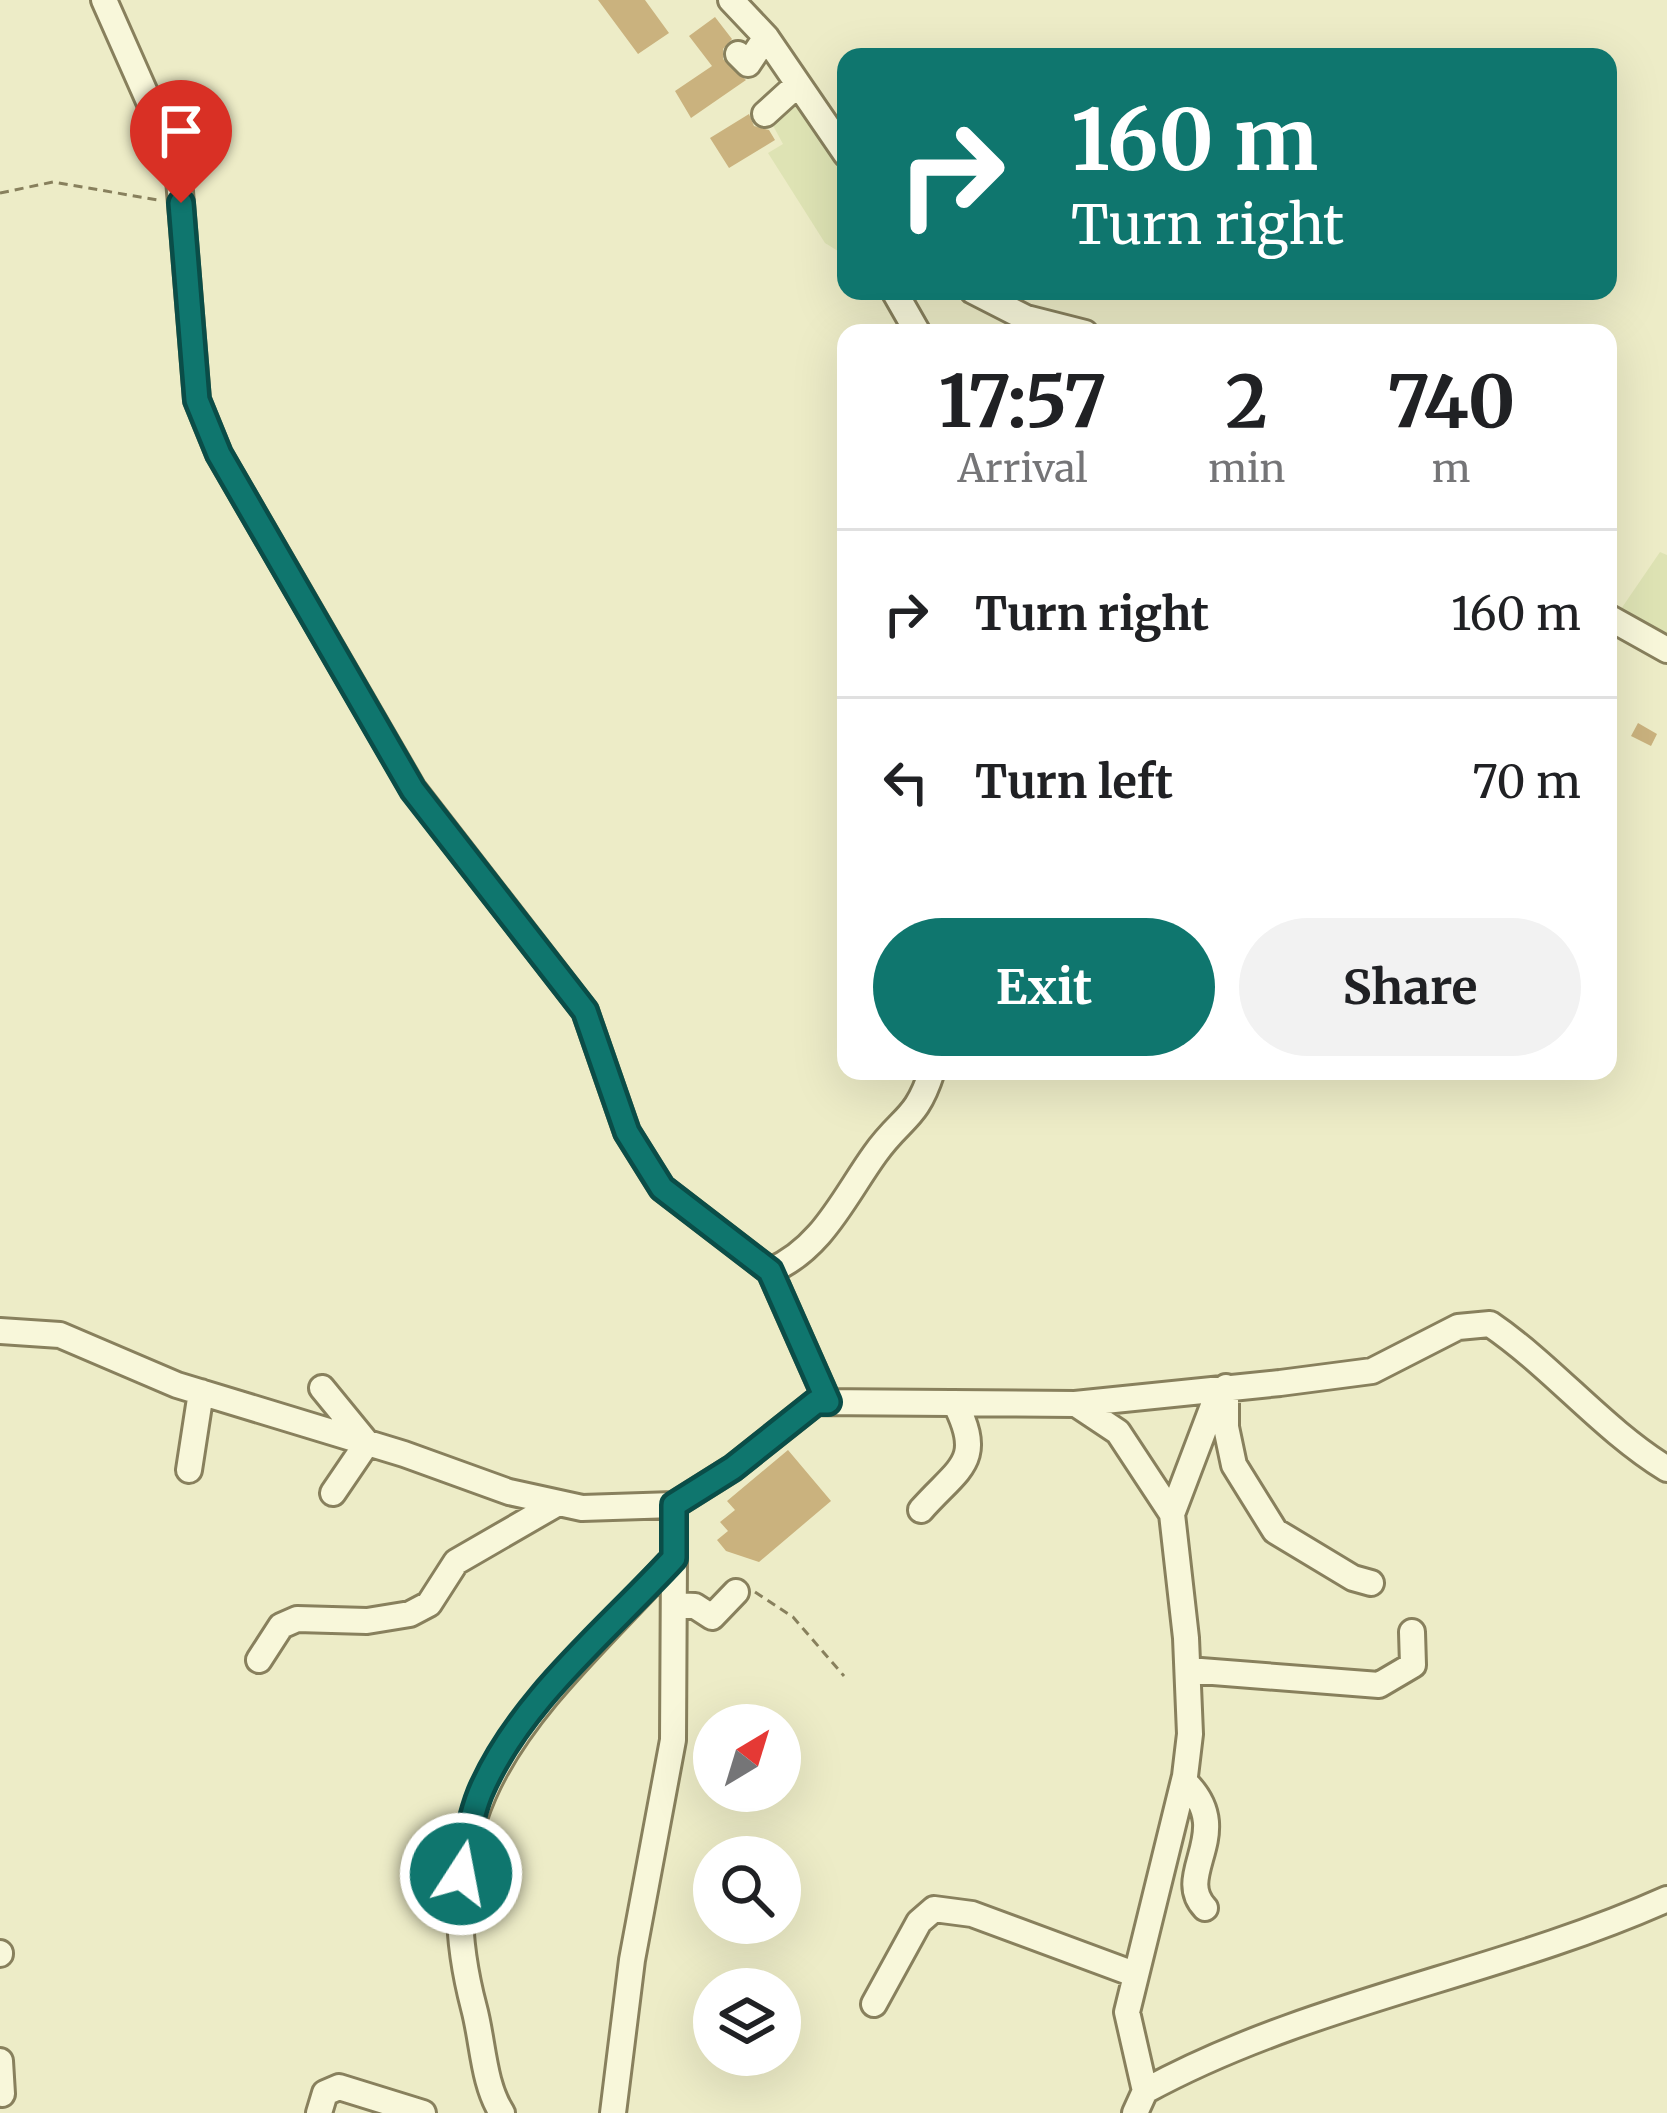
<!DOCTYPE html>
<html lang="en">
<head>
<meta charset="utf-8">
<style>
	body { margin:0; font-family:Merriweather,serif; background:#f2f2f2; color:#202124; height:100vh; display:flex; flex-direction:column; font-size:45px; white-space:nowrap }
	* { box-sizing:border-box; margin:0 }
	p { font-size:39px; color:#757577 }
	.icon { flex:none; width:66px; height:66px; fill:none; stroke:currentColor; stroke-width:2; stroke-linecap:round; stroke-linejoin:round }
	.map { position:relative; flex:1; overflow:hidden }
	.panel { position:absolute; left:837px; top:324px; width:780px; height:756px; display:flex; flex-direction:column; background:#fff; border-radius:24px; box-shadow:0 12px 48px #0002 }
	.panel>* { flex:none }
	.guide { position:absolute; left:837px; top:48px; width:780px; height:252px; border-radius:24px; box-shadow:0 12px 48px #0002; background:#0f766e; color:#fff; overflow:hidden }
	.needle { width:78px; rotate:38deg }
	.tools { position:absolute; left:693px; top:1704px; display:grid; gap:24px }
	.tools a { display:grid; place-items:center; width:108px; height:108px; border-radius:50%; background:#fff; box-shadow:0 12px 48px #0002; font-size:60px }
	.pin { position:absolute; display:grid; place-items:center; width:102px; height:102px; color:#fff; margin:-123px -51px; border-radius:50% 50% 50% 0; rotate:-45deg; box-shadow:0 0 12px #0007 }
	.pin .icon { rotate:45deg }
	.me { position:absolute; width:132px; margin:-66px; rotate:11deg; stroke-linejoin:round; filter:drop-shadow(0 0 9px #0008) }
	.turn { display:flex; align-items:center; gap:42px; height:252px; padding:0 36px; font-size:54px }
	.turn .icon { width:156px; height:156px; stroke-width:2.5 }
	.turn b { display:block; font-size:84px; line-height:102px }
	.eta { display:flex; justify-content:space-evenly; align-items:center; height:204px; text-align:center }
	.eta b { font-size:72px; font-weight:700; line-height:84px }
	.button { display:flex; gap:24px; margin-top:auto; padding:24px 36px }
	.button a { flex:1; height:138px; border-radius:72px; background:#0f766e; color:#fff; font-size:48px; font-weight:700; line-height:138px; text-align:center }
	.button a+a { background:#f2f2f2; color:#202124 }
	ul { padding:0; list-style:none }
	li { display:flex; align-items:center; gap:36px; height:168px; padding:0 36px; border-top:3px solid #e0e0e0 }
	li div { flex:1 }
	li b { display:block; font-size:45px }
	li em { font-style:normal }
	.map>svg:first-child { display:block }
	.farmland { fill:#dee3b4 }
	.building { fill:#cab27e }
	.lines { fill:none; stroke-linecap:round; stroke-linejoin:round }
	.minor-casing { stroke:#88805d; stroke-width:30 }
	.path { stroke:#88805d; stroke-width:3; stroke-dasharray:9 6; stroke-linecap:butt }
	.minor { stroke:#f8f7da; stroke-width:24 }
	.route-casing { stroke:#0a4d48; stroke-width:30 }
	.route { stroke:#0f766e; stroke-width:21 }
</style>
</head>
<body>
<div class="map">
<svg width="1667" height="2113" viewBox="0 0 1667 2113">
	<rect width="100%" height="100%" fill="#edecc7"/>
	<path class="farmland" d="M796,100L846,171V256L825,243L768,153L783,144L770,120Z
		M1660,552L1667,555V635L1621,609Z"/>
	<path class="building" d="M598,0H645L669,33L638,54Z
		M715,17L732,39L723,49V59L746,80L691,118L675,91L712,66L689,36Z
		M749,114L754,126L769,130L775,140L729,168L710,138Z
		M1638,723L1657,734L1651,746L1631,736Z
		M788,1450L831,1501L759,1562L726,1551L717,1540L728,1531L720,1522L735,1510L727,1501Z"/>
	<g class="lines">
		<g class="minor-casing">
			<path id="minor" d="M104,0L178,167L197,400L219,454L413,789L585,1011L627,1132L662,1188L770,1271L828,1402
				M731,0L766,37L846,154
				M738,54L748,64L766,37
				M765,114L798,84
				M894,291L918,333
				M973,291L1026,318L1085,333
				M1608,617L1667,650
				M770,1271C822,1249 844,1197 875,1154C902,1116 916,1121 932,1071
				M0,1331L60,1335L177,1385L404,1454L509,1492L582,1508L674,1505L733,1468L816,1402L1075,1404L1280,1383L1372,1371L1458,1327L1490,1324C1553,1367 1602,1429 1667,1469
				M1226,1387V1427L1234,1465L1275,1531L1353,1578L1371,1583
				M322,1388L367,1443L333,1493
				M1076,1404L1118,1432L1172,1514L1186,1638L1190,1734L1185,1776L1127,2012L1145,2091L1135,2113
				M189,1470L201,1392
				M921,1510C959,1467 985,1462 955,1403
				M1172,1514L1219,1390
				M674,1605L695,1606L712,1617L736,1592
				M259,1660L281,1626L297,1619L367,1621L410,1614L429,1604L456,1562L558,1503
				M1188,1670L1379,1685L1413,1665L1412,1632
				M1184,1781C1238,1832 1172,1874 1205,1908
				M0,1953V1954
				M874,2004L919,1922L934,1909L972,1914L1134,1974
				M0,2061L2,2094
				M1145,2091C1310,2001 1497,1975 1667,1899
				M319,2113L325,2093L339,2087L423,2113
				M502,2113C483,2084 483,2041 474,2008C417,1792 542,1702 674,1558V1505
				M613,2113L632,1960L673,1740L674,1558"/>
		</g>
		<path class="path" d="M0,193L53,182L158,200
			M755,1592L793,1617L844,1676"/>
		<use href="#minor" class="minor"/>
	</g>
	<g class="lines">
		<g class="route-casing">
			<path id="route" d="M181,203L197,400L219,454L413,790L585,1011L627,1132L662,1188L770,1271L828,1402H816L733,1468L674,1505V1558C608,1630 519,1701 480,1793C470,1818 466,1847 461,1874"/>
		</g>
		<use href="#route" class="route"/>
	</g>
</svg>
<div class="tools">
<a><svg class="needle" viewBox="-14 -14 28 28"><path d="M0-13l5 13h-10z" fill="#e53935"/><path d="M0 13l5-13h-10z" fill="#757577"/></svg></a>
<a><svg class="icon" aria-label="search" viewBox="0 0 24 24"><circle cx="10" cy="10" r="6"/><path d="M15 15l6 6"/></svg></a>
<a><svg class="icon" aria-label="layers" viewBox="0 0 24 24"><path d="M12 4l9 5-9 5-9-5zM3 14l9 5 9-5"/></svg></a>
</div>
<div class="pin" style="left:181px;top:203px;background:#d93025"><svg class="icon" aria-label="arrive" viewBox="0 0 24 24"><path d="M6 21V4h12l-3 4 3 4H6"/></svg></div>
<svg class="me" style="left:461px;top:1874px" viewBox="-20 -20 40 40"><circle r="17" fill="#0f766e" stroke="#fff" stroke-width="3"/><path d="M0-11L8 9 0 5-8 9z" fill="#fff"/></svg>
<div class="guide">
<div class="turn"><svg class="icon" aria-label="right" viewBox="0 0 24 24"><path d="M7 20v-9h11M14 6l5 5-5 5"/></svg><div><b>160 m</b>Turn right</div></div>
</div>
<section class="panel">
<div class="eta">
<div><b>17:57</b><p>Arrival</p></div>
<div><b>2</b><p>min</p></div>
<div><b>740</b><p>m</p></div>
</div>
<ul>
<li><svg class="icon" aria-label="right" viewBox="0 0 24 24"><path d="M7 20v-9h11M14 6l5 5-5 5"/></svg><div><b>Turn right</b></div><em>160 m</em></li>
<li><svg class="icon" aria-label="left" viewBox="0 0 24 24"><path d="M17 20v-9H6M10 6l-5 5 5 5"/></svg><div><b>Turn left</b></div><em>70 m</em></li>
</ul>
<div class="button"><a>Exit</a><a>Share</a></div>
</section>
</div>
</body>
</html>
